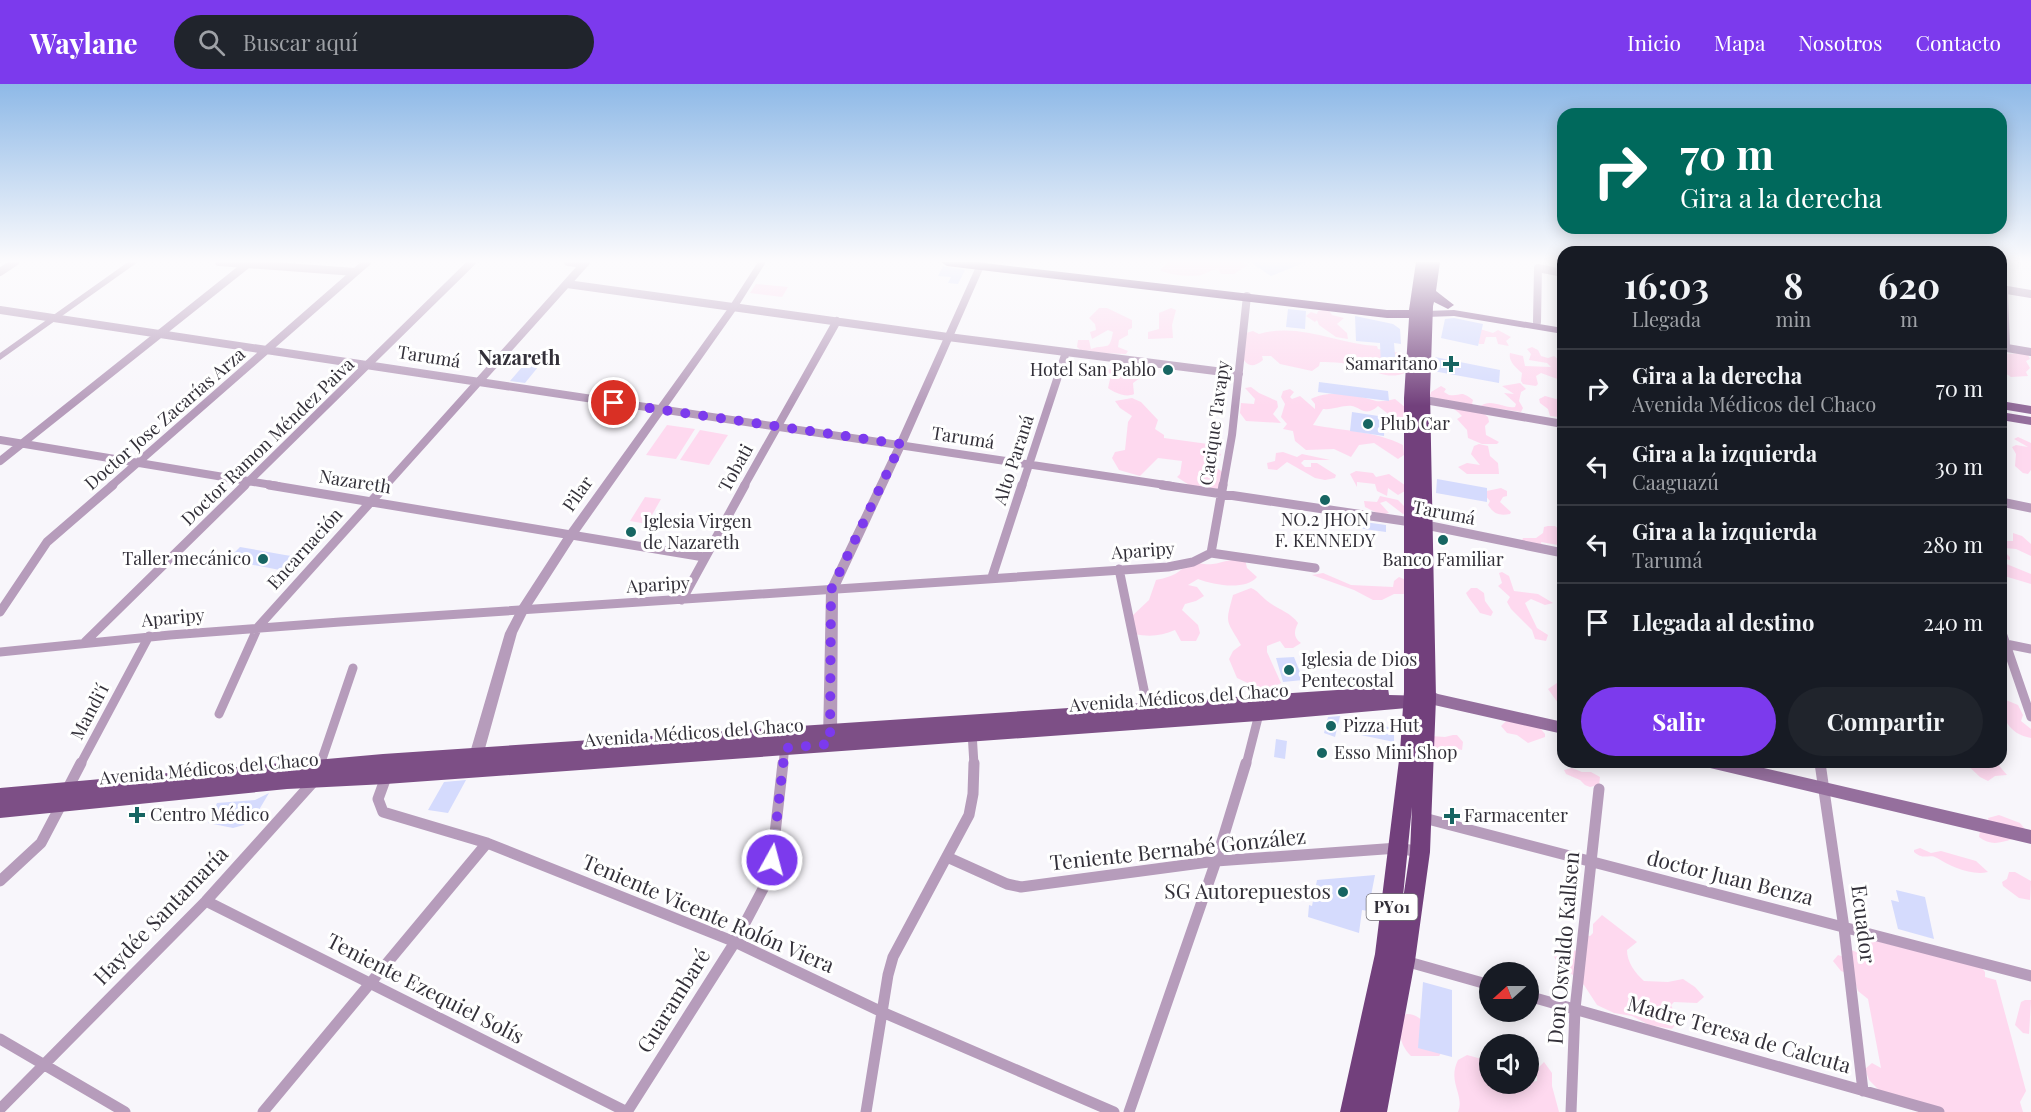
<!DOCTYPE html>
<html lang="es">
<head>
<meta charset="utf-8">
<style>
	body { margin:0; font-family:"Playfair Display",serif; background:#20242c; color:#f1f3f6; height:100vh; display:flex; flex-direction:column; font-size:22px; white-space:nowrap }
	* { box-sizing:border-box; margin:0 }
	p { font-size:20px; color:#9ea1a6 }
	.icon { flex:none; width:33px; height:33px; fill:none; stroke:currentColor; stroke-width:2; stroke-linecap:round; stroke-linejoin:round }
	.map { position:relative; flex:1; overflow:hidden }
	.panel { position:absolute; left:1557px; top:162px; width:450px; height:522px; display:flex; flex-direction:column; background:#171b24; border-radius:18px; box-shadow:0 3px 15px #0003 }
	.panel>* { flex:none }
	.guide { position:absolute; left:1557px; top:24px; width:450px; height:126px; border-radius:18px; box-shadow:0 3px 15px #0003; background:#00695c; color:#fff; overflow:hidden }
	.needle { width:39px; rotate:249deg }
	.tools { position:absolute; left:1479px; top:878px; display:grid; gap:12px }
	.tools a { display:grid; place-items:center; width:60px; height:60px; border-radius:50%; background:#171b24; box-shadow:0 3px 15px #0003; font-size:30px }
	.pin { position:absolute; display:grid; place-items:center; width:51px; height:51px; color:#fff; margin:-26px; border:3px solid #fff; border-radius:50%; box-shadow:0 2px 6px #0007 }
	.me { position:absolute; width:66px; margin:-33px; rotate:7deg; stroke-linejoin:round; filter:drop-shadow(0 0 4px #0008) }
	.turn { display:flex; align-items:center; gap:21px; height:126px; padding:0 24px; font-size:27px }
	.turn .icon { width:78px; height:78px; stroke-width:2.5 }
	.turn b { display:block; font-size:42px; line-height:51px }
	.eta { display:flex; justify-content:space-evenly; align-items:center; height:102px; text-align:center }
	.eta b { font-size:36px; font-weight:700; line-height:42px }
	.button { display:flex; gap:12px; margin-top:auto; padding:12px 24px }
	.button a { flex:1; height:69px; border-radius:36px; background:#7c3aed; color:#fff; font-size:24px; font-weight:700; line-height:69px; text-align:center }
	.button a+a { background:#20242c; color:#f1f3f6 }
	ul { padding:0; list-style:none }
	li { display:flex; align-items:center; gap:18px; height:78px; padding:0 24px; border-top:2px solid #363941 }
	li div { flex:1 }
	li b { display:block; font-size:22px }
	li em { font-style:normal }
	header { display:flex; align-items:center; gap:36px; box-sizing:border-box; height:84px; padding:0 30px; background:#7c3aed; color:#fff }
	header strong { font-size:28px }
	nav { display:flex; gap:33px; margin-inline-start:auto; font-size:21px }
	.search { width:420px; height:54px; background:#20242c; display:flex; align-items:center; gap:15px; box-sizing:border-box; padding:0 21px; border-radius:33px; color:#9ea1a6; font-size:22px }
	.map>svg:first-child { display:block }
	.green { fill:#fed9ef }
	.building { fill:#d5dbfd }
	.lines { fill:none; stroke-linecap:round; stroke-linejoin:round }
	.minor-far2 { stroke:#b69cbb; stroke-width:8 }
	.minor-far1 { stroke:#b69cbb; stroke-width:9 }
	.minor { stroke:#b69cbb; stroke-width:11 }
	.tertiary { fill:#b69cbb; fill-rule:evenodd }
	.secondary { fill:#956f9d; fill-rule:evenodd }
	.primary { fill:#7d4f86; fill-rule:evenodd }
	.trunk { fill:#72407c; fill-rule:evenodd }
	.route { stroke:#7c3aed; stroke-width:10; stroke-dasharray:0 18 }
	.poi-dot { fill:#176562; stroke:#fff; stroke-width:2 }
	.labels { text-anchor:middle; stroke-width:6; stroke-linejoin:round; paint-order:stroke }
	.shield { fill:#fff; stroke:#706e74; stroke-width:1.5 }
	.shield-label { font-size:16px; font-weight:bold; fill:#333039 }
	.street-label { font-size:18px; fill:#333039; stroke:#fff }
	.poi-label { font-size:18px; fill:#333039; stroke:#fff; text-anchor:start }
	.neighbourhood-label { font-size:20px; font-weight:bold; fill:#333039; stroke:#fff }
	.near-street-label { font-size:21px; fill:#333039; stroke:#fff }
	.near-poi-label { font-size:21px; fill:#333039; stroke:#fff; text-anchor:end }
</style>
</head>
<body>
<header>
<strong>Waylane</strong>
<div class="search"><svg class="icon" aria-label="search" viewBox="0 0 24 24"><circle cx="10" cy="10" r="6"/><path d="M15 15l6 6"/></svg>Buscar aquí</div>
<nav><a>Inicio</a><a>Mapa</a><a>Nosotros</a><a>Contacto</a></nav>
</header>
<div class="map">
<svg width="2031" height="1028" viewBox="0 0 2031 1028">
	<rect width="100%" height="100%" fill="#f8f6fb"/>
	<path class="green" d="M1168,178H1242L1248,181L1234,190H1221L1218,185C1211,186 1209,188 1204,190C1197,194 1167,191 1160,186Z
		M756,200L788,203L782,213L750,209Z
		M1099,224H1107L1132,236V244L1128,246V251L1119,256L1118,263L1128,267L1126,270L1101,269L1094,272L1089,269L1090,266L1083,268L1077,263L1078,256H1089L1091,265C1109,259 1109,268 1113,248L1108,246L1092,255L1090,248L1096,246L1095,240L1089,234Z
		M1171,224L1176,226L1172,241L1173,254L1148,255V248L1159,245V229Z
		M1328,225L1332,231L1344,234L1337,240L1347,249L1348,255L1336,253L1319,241L1317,236L1315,238L1306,232L1311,228L1317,230L1318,227Z
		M1480,245L1493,249L1498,246L1511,253L1506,257L1509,262L1498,260L1496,253H1486L1484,260H1479L1477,257Z
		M1253,247L1259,250C1299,238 1338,260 1377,262L1378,265L1405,270L1407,288C1390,296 1379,289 1362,283C1349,279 1334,278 1320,278L1319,282L1312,287L1280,280L1271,272H1262L1263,276C1247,289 1244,275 1237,265L1246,249Z
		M1532,263L1538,266L1541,272L1548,274L1554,272L1563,279V297L1541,289L1536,292L1538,300L1536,302L1523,300L1521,297L1522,289C1516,284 1508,277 1510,269L1523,272L1525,282L1551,283L1547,279L1529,276L1531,270L1527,265Z
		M2027,269L2030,275L2026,277L2030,284L2026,288L2028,292L2011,293L2002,287L2001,270Z
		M1123,282L1138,285L1137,290L1140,294L1133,299L1134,310C1126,314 1115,309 1108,304L1111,291L1106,286Z
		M1520,299L1526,305L1521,308L1519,317L1523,324L1521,328L1481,322C1491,314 1504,325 1515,323L1516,320L1504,309L1514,310L1502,302Z
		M1441,302L1446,305L1444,308L1449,311C1462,313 1459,305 1473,316L1472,320L1488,333L1489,338L1485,342L1486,351L1499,358L1497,360H1482L1468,354L1467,346L1457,335L1462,332C1453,322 1442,319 1430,312L1431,308Z
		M1251,303L1259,309L1277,317L1278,323L1273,330L1281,339L1246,337L1240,329L1241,319L1254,320L1255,315L1245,304Z
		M1290,305L1294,308L1290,313L1292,315L1300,312L1315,325V320L1311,315C1328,305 1359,311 1376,317C1381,318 1390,316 1395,315L1406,324L1407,332L1396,336L1378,322C1376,324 1373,326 1370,327C1363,329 1358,323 1352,322C1342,321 1334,326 1323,325L1313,341C1344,347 1375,347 1403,361L1404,371L1398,375L1374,359L1359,361L1351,373L1334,365L1306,366L1295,357L1293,347L1283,345L1287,340L1281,333L1285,320L1281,313L1283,307Z
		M1545,312L1556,315L1563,312V324L1559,326L1558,333L1550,332L1548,325L1540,319L1539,315Z
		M1132,314L1141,318L1158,336L1155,345L1164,351V354L1208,360V363L1215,361L1221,371L1214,376L1212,380L1225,390L1222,402L1214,407L1189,401L1177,393L1180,390L1182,377L1158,374L1140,392L1119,386L1112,374L1115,368L1125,366L1128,338L1132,332L1120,324L1115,317Z
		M667,341L695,345L676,375L646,371Z
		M700,346L728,351L709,381L680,376Z
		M2018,353L2031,359V386L2028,390L2023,389L2015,382L2016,370L2012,363L2016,361L2028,363L2014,355Z
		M1479,360L1488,362L1490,372L1498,379L1499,390H1467L1458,383L1467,379L1480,381L1471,370L1474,362Z
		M1283,368L1297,373L1302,370L1330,376H1304L1301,379L1305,383H1311V379H1317L1336,391L1335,394L1325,396L1315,394L1287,378L1277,386L1268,385L1267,379L1275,377L1276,369Z
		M1356,387L1373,389L1376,393L1389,390L1406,402L1405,407L1398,411L1388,404L1387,412L1377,407L1375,400L1357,398V403L1350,390Z
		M1501,404L1507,407V412L1503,413L1500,418L1511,428L1510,430C1499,432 1494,430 1488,421L1490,417L1482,408Z
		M1380,412L1398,416L1406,424V429L1403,430L1386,417L1380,419L1389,429L1381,431L1365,423L1364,417L1377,418Z
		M645,413L661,415L647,440L630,437Z
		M1548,442H1555L1563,448L1557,453L1563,459V462L1541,458L1542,462L1521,458L1523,454H1536L1543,449L1544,443Z
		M2013,449L2022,452L2031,460V472L2016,465L2004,464L2003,466L2010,473V476L2001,474V457H2013Z
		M1245,475L1247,484L1257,493C1245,507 1214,501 1198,495L1188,501L1197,503L1204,512L1196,517L1185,520L1182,526L1198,541L1200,549L1196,557H1181L1175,546C1161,552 1150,553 1134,550L1131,533L1149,516L1156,496C1168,494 1183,489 1188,476C1217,486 1218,475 1245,475Z
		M2004,479L2031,490V500L2001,491V480Z
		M1502,488L1509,492L1514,507L1538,510L1553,519L1545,521L1531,515L1525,519L1537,544L1548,551L1546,557L1535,555L1532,546L1511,525L1507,518L1510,513L1498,502L1502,499L1499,489Z
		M1323,489L1351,501L1393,503L1394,497L1399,493L1406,496L1408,510H1394L1382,516H1373L1354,506L1312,491Z
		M1251,504C1260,508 1262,514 1270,519C1280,526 1291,529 1298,539C1294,547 1293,553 1301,559L1293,564H1285L1280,557L1267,562V568L1281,599L1265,607L1237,594L1229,575L1233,567L1241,561C1226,535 1225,541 1233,511Z
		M1471,504H1477L1484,509L1485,517L1493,528L1491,532L1480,529C1476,522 1469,516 1466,509Z
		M1563,590V637L1557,632L1558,619L1548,605L1557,599L1558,593Z
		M2001,614L2018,621L2023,631L2021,637L2031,645V654C2009,650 2001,634 2001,614Z
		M1506,637L1539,643L1545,650V653L1528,659L1517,651L1507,649L1501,642Z
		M1453,651H1457L1463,658L1462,666L1451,663L1438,671L1429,670L1431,652L1445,653Z
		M1964,678H1996L2007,691L1995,692L1988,697L1980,693Z
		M1572,684L1582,688H1591L1600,693L1599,701L1590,703L1585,701L1580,696L1566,690L1564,686Z
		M1999,731L2020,739L2029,750C2010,754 1995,766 1979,753L1980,747L1989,738L1988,734Z
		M1920,764L1931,769L1941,767L1976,777L1988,788C1971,792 1950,782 1937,774C1929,769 1924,777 1914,768V766Z
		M2009,788H2015L2031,797L2030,816L2019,814L2003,802L2002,798L2007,795Z
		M1602,831L1637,858L1627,866C1627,878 1635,889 1644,897L1668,898L1683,895L1695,903L1704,913L1697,919L1674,918L1671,921L1678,937L1672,945L1649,941L1632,932L1614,929L1597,921L1584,901L1556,876L1553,871L1557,863L1561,862L1573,867L1578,866L1585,851L1590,852L1593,849V840Z
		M1860,853L1981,883L1985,888V893L1996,896L2026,1007L2020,1018L2023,1028H1936L1879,1006L1869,996L1865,985L1872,979L1881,984L1868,915L1858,907L1853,892L1841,887L1833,877L1838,871L1844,873L1851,866L1859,869L1857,856Z
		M2025,916H2031L2029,950L2023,949L2015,941L2021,918Z
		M1406,930C1425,929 1433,954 1442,968L1439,972H1411C1400,962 1395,942 1406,930Z
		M1467,971L1489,977L1490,999H1508L1512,1004H1518L1522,1000L1537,997V985L1544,978L1552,989V1002L1559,1028H1458C1465,1011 1447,998 1458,976Z"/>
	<path class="building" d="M1250,178H1306L1271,192Z
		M943,182L965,186L958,200L948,199L951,193L938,192Z
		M1288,225L1306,227L1305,245L1286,243Z
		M1355,232L1393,240L1400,245L1401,260L1394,259L1396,283L1381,281L1380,259L1356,257Z
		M1454,234L1483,240L1478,262L1441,254L1445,235Z
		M1435,273L1500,286L1499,299L1433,287Z
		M529,275L543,277L525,299L510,297Z
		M1319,298L1388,307L1389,317L1318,308Z
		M1352,328L1385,333L1384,352L1350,347Z
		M1437,395L1487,404V418L1436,409Z
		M1350,436L1386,441V448L1350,443Z
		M240,463L285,471L298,473L285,487L227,476Z
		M1294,573L1303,596L1283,598L1276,574Z
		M1340,632L1335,653L1324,649L1328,633Z
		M1351,636L1394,644V658L1351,649Z
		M1276,655L1287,657L1285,675L1274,673Z
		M466,696L448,729L428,726L444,698Z
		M269,709L256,731L248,732L244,741L233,744L208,739L217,719L255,716Z
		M1375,791L1368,827L1362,826L1359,849L1308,833L1309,821L1312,822L1317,796Z
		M1896,806L1925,813L1934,855L1898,845L1891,816L1899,818Z
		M1423,898L1452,906V973L1418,964Z"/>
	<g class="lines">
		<path class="minor-far2" d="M219,178L355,188
			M568,178L584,180
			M0,188L15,178
			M567,200L948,253L1239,290
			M2001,205L2031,210
			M2004,205L2006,264
			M0,226L1172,402
			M1537,238L1538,184L1563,189
			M2001,263L2031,268
			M1419,315L1563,340
			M0,356L278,402
			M0,377L250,178
			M111,402L367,178
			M244,402L472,178
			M385,402L586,178
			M744,402L837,237
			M1022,402L1066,268
			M1223,402L1232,351L1247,212"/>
		<path class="minor-far1" d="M269,401L704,473
			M1162,401L1411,438L1563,469
			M2001,418L2031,424
			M1211,469L1223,401
			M1119,485L1149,630
			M992,493L1022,401
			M682,516L745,401
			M0,528L47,458L113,401
			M2001,546L2031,633
			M85,558L245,401
			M2001,559L2031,565
			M0,568L170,551L340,538L1168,483L1193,478L1211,469L1315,484
			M219,630L258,543L386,401
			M972,648L974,681
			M1820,678V681
			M80,681L149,552
			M320,681L353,584
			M783,681L785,661
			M1246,681L1260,626"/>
		<path class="minor" d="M1820,679L1844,844L1863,1007
			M386,693L378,715L383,728L487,759L735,858L882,928L1114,1028
			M67,706L81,679
			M1420,733L2031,892
			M947,773L1007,800L1021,803L1216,777L1398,764L1420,768
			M0,797L41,759L62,719
			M206,817L627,1028
			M1405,877L1490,901
			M1528,912L1939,1028
			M0,955L125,1028
			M0,1025L206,817L314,697L320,679
			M263,1028L487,759
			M627,1028L735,858L765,801L772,776L783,679
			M866,1028L888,891L893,873L969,731L973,710L974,679
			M1129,1028L1216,777L1246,679
			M1571,1028L1575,925L1599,705"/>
		<path class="tertiary" d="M128,178H138L0,276V269Z
			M758,178H766L736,226L575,454L528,527L517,549L481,679L479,683L474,685L469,683L467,679L505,549L519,522L567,448L729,223Z
			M978,178H986L906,360L838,506L837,656L835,660L830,662L825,660L823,656L826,506L896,360Z"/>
		<path class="secondary" d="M1454,226L1563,244V250L1454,232L1426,233L1421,230L1426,227Z
			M2001,317L2031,322V330L2001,325Z
			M2001,328L2031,333V341L2001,336Z
			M1427,605L1438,610L1563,638V650L1434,621L1422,615L1420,611L1422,607Z
			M1702,678H1738L2031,746V760L1710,684L1705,683Z"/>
		<path class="primary" d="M1382,603L1388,604L1389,611L1430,612L1432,617L1430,622L1258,637L386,700L287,705L0,734V704L383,670Z"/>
		<path class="trunk" d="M941,178H976L1387,226H1409L1416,178H1440L1436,207L1454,221L1448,225L1434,218L1433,222L1430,309L1436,614L1430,768L1415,877L1387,1028H1340L1375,870L1400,668L1404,608V314L1409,234H1387L947,182ZM1412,723L1410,768L1402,822Z"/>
	</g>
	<linearGradient id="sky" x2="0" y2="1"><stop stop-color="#8eb9e7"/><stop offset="0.55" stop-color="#fcfbfd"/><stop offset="1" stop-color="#fcfbfd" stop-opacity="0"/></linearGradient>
	<rect width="2031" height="322" fill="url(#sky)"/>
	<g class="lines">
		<path class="route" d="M614,319L901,360L831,506L830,660L785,664L772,776"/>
	</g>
	<g class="poi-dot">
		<path d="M1448 271h6v6h6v6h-6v6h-6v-6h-6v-6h6z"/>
		<circle cx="1168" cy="286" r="6"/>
		<circle cx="1368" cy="340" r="6"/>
		<circle cx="1325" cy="416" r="6"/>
		<circle cx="631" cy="448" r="6"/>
		<circle cx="1443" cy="456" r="6"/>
		<circle cx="263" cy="475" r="6"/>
		<circle cx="1289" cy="586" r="6"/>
		<circle cx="1331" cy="642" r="6"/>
		<circle cx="1322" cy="669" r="6"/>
		<path d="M134 722h6v6h6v6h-6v6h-6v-6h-6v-6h6z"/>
		<path d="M1449 723h6v6h6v6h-6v6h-6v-6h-6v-6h6z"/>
		<circle cx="1343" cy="808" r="6"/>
	</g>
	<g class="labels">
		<rect class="shield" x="1366.5" y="810" width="51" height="26" rx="4.5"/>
		<g class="shield-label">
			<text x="1392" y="829">PY01</text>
		</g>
		<g class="street-label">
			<text transform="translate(429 273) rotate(9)" y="6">Tarumá</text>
			<text transform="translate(165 335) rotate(-41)" y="6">Doctor Jose Zacarías Arza</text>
			<text transform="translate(1215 339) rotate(-82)" y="6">Cacique Tavapy</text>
			<text transform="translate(963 354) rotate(9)" y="6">Tarumá</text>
			<text transform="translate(268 358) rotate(-44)" y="6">Doctor Ramon Méndez Paiva</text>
			<text transform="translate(1014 376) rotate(-72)" y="6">Alto Paraná</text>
			<text transform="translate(736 384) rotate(-61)" y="6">Tobati</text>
			<text transform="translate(355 398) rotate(9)" y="6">Nazareth</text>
			<text transform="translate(578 410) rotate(-55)" y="6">Pilar</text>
			<text transform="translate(1444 429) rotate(11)" y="6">Tarumá</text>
			<text transform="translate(305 465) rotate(-48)" y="6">Encarnación</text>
			<text transform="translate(1143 467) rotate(-4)" y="6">Aparipy</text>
			<text transform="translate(658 501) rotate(-3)" y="6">Aparipy</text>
			<text transform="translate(173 534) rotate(-5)" y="6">Aparipy</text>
			<text transform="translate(1179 614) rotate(-4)" y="6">Avenida Médicos del Chaco</text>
			<text transform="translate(90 628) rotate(-62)" y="6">Mandi'í</text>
			<text transform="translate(694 649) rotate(-4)" y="6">Avenida Médicos del Chaco</text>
			<text transform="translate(209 685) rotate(-5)" y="6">Avenida Médicos del Chaco</text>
		</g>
		<g class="poi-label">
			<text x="1438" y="286" text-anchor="end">Samaritano</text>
			<text x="1156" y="292" text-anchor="end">Hotel San Pablo</text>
			<text x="1380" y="346">Plub Car</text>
			<text x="1325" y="442" text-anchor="middle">NO.2 JHON<tspan x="1325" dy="21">F. KENNEDY</tspan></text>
			<text x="643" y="444">Iglesia Virgen<tspan x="643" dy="21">de Nazareth</tspan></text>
			<text x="251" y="481" text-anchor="end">Taller mecánico</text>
			<text x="1443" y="482" text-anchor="middle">Banco Familiar</text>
			<text x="1301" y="582">Iglesia de Dios<tspan x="1301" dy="21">Pentecostal</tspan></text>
			<text x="1343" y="648">Pizza Hut</text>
			<text x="1334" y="675">Esso Mini Shop</text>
			<text x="150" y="737">Centro Médico</text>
			<text x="1464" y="738">Farmacenter</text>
		</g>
		<g class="neighbourhood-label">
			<text x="519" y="281">Nazareth</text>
		</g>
		<g class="near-street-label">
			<text transform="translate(1178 766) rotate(-6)" y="7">Teniente Bernabé González</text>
			<text transform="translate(1730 794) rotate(14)" y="7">doctor Juan Benza</text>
			<text transform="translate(708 830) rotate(23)" y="7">Teniente Vicente Rolón Viera</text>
			<text transform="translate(161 832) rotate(-46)" y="7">Haydée Santamaría</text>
			<text transform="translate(1863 840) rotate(83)" y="7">Ecuador</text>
			<text transform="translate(1564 864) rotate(-85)" y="7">Don Osvaldo Kallsen</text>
			<text transform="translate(425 905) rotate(27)" y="7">Teniente Ezequiel Solís</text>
			<text transform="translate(674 917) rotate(-58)" y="7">Guarambaré</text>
			<text transform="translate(1739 951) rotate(16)" y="7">Madre Teresa de Calcuta</text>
		</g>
		<g class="near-poi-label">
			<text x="1331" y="815">SG Autorepuestos</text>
		</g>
	</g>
</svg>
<div class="tools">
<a><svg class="needle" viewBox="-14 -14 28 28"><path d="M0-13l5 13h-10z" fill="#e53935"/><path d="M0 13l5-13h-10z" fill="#9ea1a6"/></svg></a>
<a><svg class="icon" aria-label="sound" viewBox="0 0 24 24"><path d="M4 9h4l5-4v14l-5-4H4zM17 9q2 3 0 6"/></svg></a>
</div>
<div class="pin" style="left:614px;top:319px;background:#d93025"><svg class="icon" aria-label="arrive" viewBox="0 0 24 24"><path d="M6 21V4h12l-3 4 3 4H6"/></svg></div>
<svg class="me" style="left:772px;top:776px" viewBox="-20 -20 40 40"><circle r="17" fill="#7c3aed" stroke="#fff" stroke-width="3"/><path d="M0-11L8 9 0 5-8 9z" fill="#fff"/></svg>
<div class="guide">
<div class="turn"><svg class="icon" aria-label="right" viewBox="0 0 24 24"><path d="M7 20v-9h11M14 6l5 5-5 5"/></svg><div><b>70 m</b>Gira a la derecha</div></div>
</div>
<section class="panel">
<div class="eta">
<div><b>16:03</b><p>Llegada</p></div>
<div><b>8</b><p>min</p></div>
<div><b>620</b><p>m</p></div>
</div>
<ul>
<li><svg class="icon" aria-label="right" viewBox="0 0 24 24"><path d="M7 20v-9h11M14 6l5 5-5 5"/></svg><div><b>Gira a la derecha</b><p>Avenida Médicos del Chaco</p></div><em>70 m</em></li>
<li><svg class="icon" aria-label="left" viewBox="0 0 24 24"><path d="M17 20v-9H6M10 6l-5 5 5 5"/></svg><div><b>Gira a la izquierda</b><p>Caaguazú</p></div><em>30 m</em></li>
<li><svg class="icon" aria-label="left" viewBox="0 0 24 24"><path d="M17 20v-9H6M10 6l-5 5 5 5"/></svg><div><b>Gira a la izquierda</b><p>Tarumá</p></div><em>280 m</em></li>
<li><svg class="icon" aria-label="arrive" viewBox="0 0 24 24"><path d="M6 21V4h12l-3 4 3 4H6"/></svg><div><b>Llegada al destino</b></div><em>240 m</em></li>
</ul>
<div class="button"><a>Salir</a><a>Compartir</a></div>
</section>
</div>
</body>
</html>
